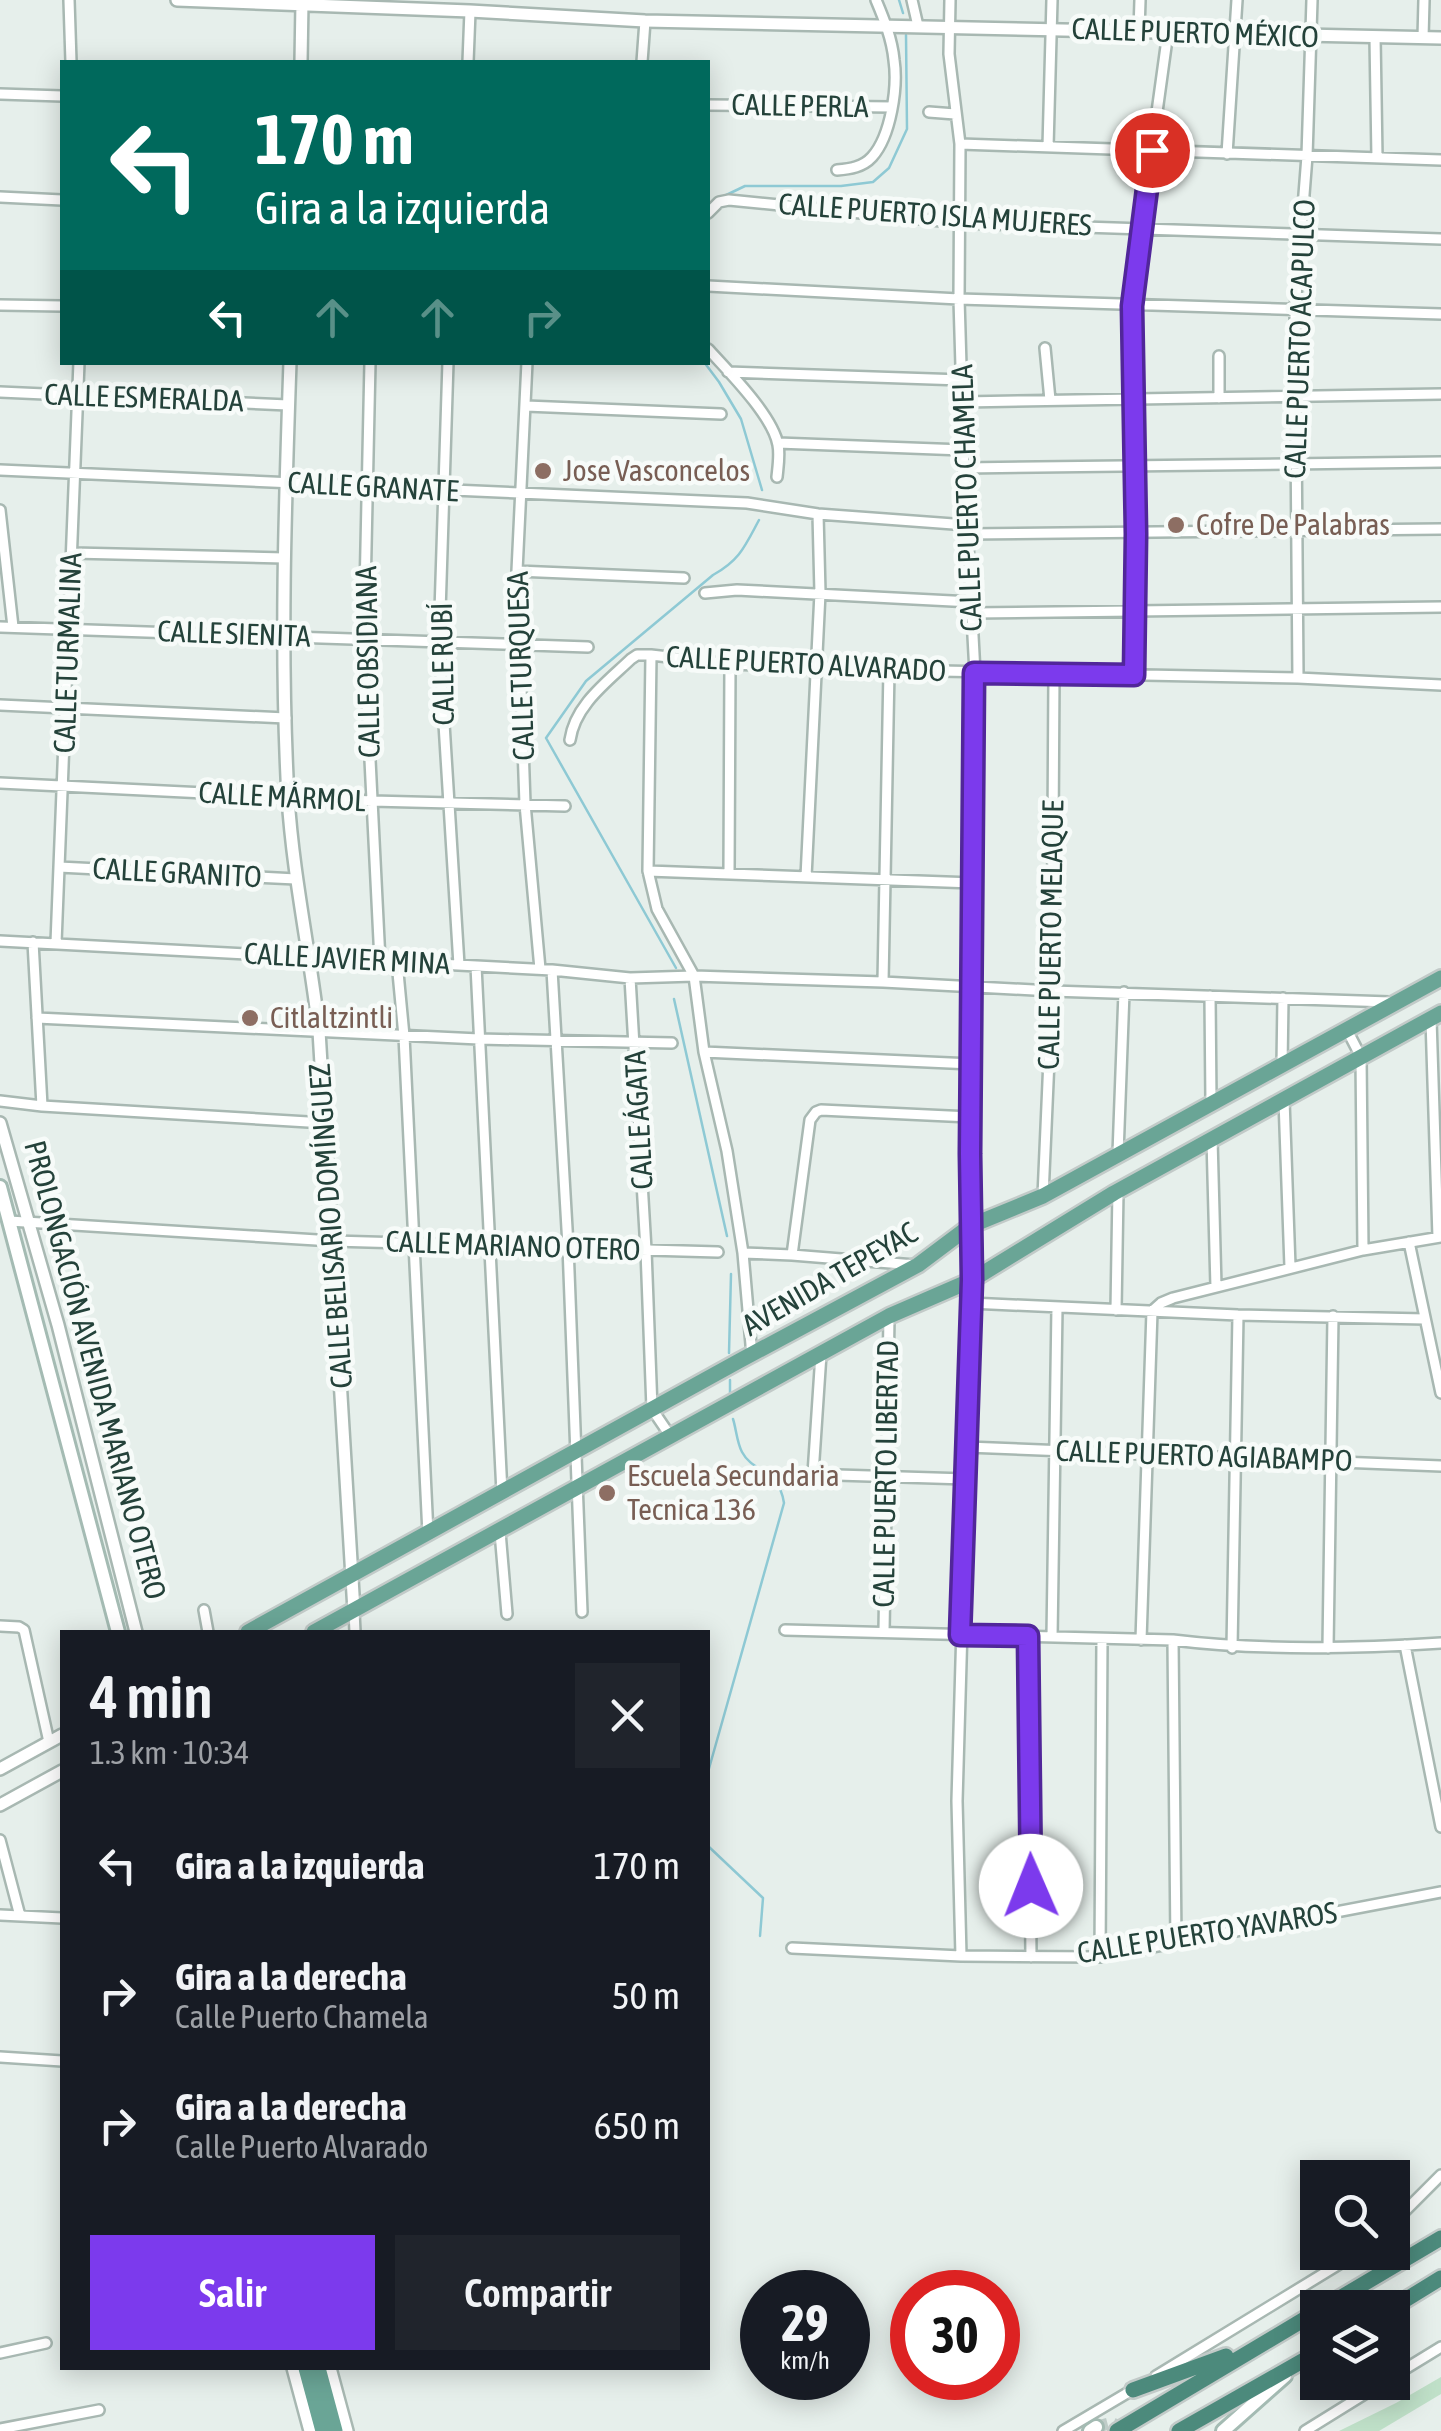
<!DOCTYPE html>
<html lang="es">
<head>
<meta charset="utf-8">
<style>
	body { margin:0; font-family:"Asap Condensed",sans-serif; background:#20242c; color:#f1f3f6; height:100vh; display:flex; flex-direction:column; font-size:38px; white-space:nowrap }
	* { box-sizing:border-box; margin:0 }
	p { font-size:32px; color:#9ea1a6 }
	.icon { flex:none; width:55px; height:55px; fill:none; stroke:currentColor; stroke-width:2; stroke-linecap:round; stroke-linejoin:round }
	.map { position:relative; flex:1; overflow:hidden }
	.sheet { position:absolute; left:60px; top:1630px; width:650px; height:740px; display:flex; flex-direction:column; background:#171b24; border-radius:0px; box-shadow:0 5px 25px #0003 }
	.sheet>* { flex:none }
	.guide { position:absolute; left:60px; top:60px; width:650px; height:305px; border-radius:0px; box-shadow:0 5px 25px #0003; background:#00695c; color:#fff; overflow:hidden }
	.fabs { position:absolute; left:1300px; top:2160px; display:grid; gap:20px }
	.fabs a { display:grid; place-items:center; width:110px; height:110px; border-radius:0px; background:#171b24; box-shadow:0 5px 25px #0003; font-size:50px }
	.speed { position:absolute; left:740px; top:2270px; display:flex; gap:20px; font-size:50px; font-weight:700; text-align:center }
	.speed>* { display:grid; place-content:center; width:130px; height:130px; border-radius:50%; background:#171b24; box-shadow:0 5px 25px #0003; line-height:1 }
	.speed small { font-size:25px; font-weight:400 }
	.speed .limit { border:15px solid #d22; background:#fff; color:#111 }
	.pin { position:absolute; display:grid; place-items:center; width:85px; height:85px; color:#fff; margin:-42px; border:5px solid #fff; border-radius:50%; box-shadow:0 2px 10px #0007 }
	.me { position:absolute; width:110px; margin:-55px; rotate:359deg; stroke-linejoin:round; filter:drop-shadow(0 0 8px #0008) }
	.turn { display:flex; align-items:center; gap:35px; height:210px; padding:0 30px; font-size:45px }
	.turn .icon { width:130px; height:130px; stroke-width:2.5 }
	.turn b { display:block; font-size:70px; line-height:85px }
	.lanes { display:flex; align-items:center; height:95px; padding:0 30px; background:#0003; justify-content:center; gap:50px; direction:ltr }
	.lanes .off { opacity:.35 }
	.round { display:grid; place-items:center; flex:none; width:105px; height:105px; border-radius:0px; background:#20242c }
	.head { display:flex; align-items:center; justify-content:space-between; height:170px; padding:0 30px }
	h1 { font-size:60px; font-weight:600; line-height:75px }
	.button { display:flex; gap:20px; margin-top:auto; padding:20px 30px }
	.button a { flex:1; height:115px; border-radius:0px; background:#7c3aed; color:#fff; font-size:40px; font-weight:600; line-height:115px; text-align:center }
	.button a+a { background:#20242c; color:#f1f3f6 }
	ul { padding:0; list-style:none }
	li { display:flex; align-items:center; gap:30px; height:130px; padding:0 30px }
	li div { flex:1 }
	li b { display:block; font-size:38px }
	li em { font-style:normal }
	.map>svg:first-child { display:block }
	.green { fill:#bfe0c8 }
	.lines { fill:none; stroke-linecap:round; stroke-linejoin:round }
	.stream { stroke:#8ec9d4; stroke-width:2.5 }
	.secondary-tunnel { stroke:#bfccc8; stroke-width:12; stroke-dasharray:12 6; stroke-linecap:butt }
	.minor-casing { stroke:#a8b8b2; stroke-width:14 }
	.tertiary-casing { stroke:#a8b8b2; stroke-width:16 }
	.secondary-casing { stroke:#a4bbb3; stroke-width:18 }
	.primary-casing { stroke:#c2cac8; stroke-width:20 }
	.trunk-casing { stroke:#c2cac8; stroke-width:20 }
	.minor { stroke:#fff; stroke-width:9 }
	.tertiary { stroke:#fff; stroke-width:11 }
	.secondary { stroke:#fff; stroke-width:12 }
	.primary { stroke:#6aa596; stroke-width:15 }
	.trunk { stroke:#4c8a7c; stroke-width:15 }
	.route-casing { stroke:#51269a; stroke-width:25 }
	.route { stroke:#7c3aed; stroke-width:18 }
	.education-dot { fill:#8d6e63; stroke:#f7fbf9; stroke-width:4 }
	.labels { text-anchor:middle; stroke-width:9; stroke-linejoin:round; paint-order:stroke }
	.street-label { font-size:30px; fill:#24423a; stroke:#f7fbf9 }
	.education-label { font-size:30px; fill:#785e54; stroke:#f7fbf9; text-anchor:start }
</style>
</head>
<body>
<div class="map">
<svg width="1441" height="2431" viewBox="0 0 1441 2431">
	<rect width="100%" height="100%" fill="#e6efeb"/>
	<path class="green" d="M1441,2377V2394L1379,2431H1339L1396,2403Z"/>
	<g class="lines">
		<path class="stream" d="M899,0L903,13
			M720,198L745,186H841L873,182L889,168L907,129L906,35
			M704,362L719,382L741,419L762,490
			M676,968L546,738L586,681L713,575C740,560 745,546 759,520
			M674,999L727,1236
			M729,1353L731,1274
			M730,1380V1393
			M708,1772L784,1503C779,1469 753,1473 742,1452C737,1443 736,1428 733,1419
			M708,1846L763,1898L760,1936"/>
		<path class="secondary-tunnel" d="M1096,2427L1111,2423L1128,2429"/>
		<g class="minor-casing">
			<path id="minor" d="M69,0L71,62
				M912,0L918,26
				M950,0L949,54L960,144L959,299L964,468L975,673L970,1117L972,1280L957,1801L961,1956
				M1139,31L1140,0
				M1375,37L1377,158
				M1423,38L1424,0
				M468,62L470,11
				M642,62L645,21
				M0,94L62,96
				M708,105L892,107
				M929,112L955,114
				M960,144L1441,160
				M1048,147L1052,0
				M1227,154L1237,0
				M837,170C850,169 863,167 872,157C891,136 898,87 894,60C892,39 884,19 876,0
				M0,197L62,200
				M708,213L719,202L729,200L961,223L1441,239
				M708,286L959,299L1441,314
				M0,305L62,306
				M1045,348L1050,400
				M708,349C728,371 773,416 778,445C780,455 778,467 777,477
				M370,362L364,639L380,961
				M448,362L439,643L459,965
				M527,362L517,571L525,804L540,969
				M728,372L962,380
				M0,392L288,405
				M1219,398V356
				M963,402L1441,394
				M526,406L721,414
				M778,443L963,450
				M964,468L1441,462
				M0,470L747,503L818,514L967,525
				M0,510L13,627
				M968,534L1441,529
				M73,553L284,558
				M517,571L684,578
				M705,593L737,590L972,602
				M973,613L1441,607
				M0,627L588,647
				M651,655L648,871L657,909L694,976L704,1052L727,1151L743,1253L752,1356
				M1134,675L1136,534L1133,306L1141,228L1168,32
				M1298,678L1295,310L1307,156L1312,0
				M0,705L286,718
				M570,740C575,705 607,682 631,659L637,655H651L730,664L889,670L1298,678L1441,685
				M0,783L372,801L565,806
				M59,867L296,879
				M648,871L973,883
				M729,874L730,664
				M806,877L820,593L818,514
				M0,941L552,970L630,978L694,976L883,982L1052,991L1390,1002
				M33,942L42,1106
				M56,943L79,362
				M397,962L404,1036L428,1534
				M476,966L502,1493
				M552,970L568,1246L582,1612
				M630,978L646,1250L652,1409L671,1437
				M883,982L889,670
				M1210,996L1211,1103
				M37,1018L479,1039L672,1043
				M1431,1019L1438,1237
				M1347,1030L1361,1057L1363,1250
				M704,1052L972,1064
				M1282,1065L1283,998
				M1284,1100L1290,1267
				M0,1101L42,1106L325,1123
				M1212,1139L1216,1287
				M1118,1154L1124,992
				M1043,1196L1052,991L1054,674
				M9,1221L333,1241L718,1252
				M1409,1242L1441,1393
				M743,1253L792,1255L915,1265
				M792,1255L810,1120L816,1112L821,1110L970,1117
				M970,1303L1238,1315L1425,1319
				M1116,1310L1118,1191
				M967,1447L1441,1466
				M805,1474L966,1479
				M813,1474L821,1354
				M500,1532L507,1614
				M204,1610L208,1632
				M354,1611L355,1632
				M0,1626L19,1627L24,1630L49,1742
				M785,1630L1173,1640C1262,1651 1352,1649 1441,1643
				M884,1632L889,1316
				M1028,1637L1031,1957
				M1052,1637L1057,1307
				M1141,1640L1152,1311L1161,1303L1173,1298L1363,1250L1441,1237
				M1173,1640L1176,1943
				M1405,1645L1441,1827
				M1232,1648L1238,1315
				M1328,1648L1333,1316
				M0,1840L20,1916
				M0,1915L62,1918
				M792,1948L961,1956L1100,1957L1441,1892
				M1100,1957L1102,1639
				M0,2057L62,2061
				M1392,2224L1441,2175
				M0,2353L46,2343
				M1156,2376L1359,2252
				M1392,2377L1441,2347
				M0,2429L99,2410
				M1063,2431L1134,2389
				M1305,2431L1384,2382"/>
		</g>
		<g class="tertiary-casing">
			<path id="tertiary" d="M177,0L470,11L645,21L1441,38
				M301,62L302,2
				M290,362C285,507 280,652 288,797C293,876 310,953 319,1031L354,1611
				M0,1123L58,1325L136,1632
				M0,1769L62,1735
				M0,1805L62,1771
				M293,2368L310,2431
				M330,2368L347,2431"/>
		</g>
		<g class="secondary-casing">
			<path id="secondary" d="M0,1187L118,1632
				M1090,2431L1096,2427
				M1223,2431L1285,2376"/>
		</g>
		<g class="primary-casing">
			<path id="primary" d="M248,1632L739,1361L918,1265L970,1226L1043,1196L1441,978
				M314,1632L889,1316L972,1280L1114,1193L1441,1013
				M306,2368L323,2431
				M318,2368L335,2431"/>
		</g>
		<g class="trunk-casing">
			<path id="trunk" d="M1323,2308L1441,2238
				M1392,2308L1441,2278
				M1133,2390L1226,2356
				M1117,2431L1318,2311
				M1179,2431L1318,2352"/>
		</g>
		<use href="#minor" class="minor"/>
		<use href="#tertiary" class="tertiary"/>
		<use href="#secondary" class="secondary"/>
		<use href="#primary" class="primary"/>
		<use href="#trunk" class="trunk"/>
	</g>
	<g class="lines">
		<g class="route-casing">
			<path id="route" d="M1031,1886L1028,1636L960,1635L972,1280L970,1154L974,673L1134,675L1136,534L1132,306L1152,150"/>
		</g>
		<use href="#route" class="route"/>
	</g>
	<g class="education-dot">
		<circle cx="543" cy="471" r="10"/>
		<circle cx="1176" cy="525" r="10"/>
		<circle cx="250" cy="1018" r="10"/>
		<circle cx="607" cy="1493" r="10"/>
	</g>
	<g class="labels">
		<g class="street-label">
			<text transform="translate(1195 33) rotate(2)" y="10">CALLE PUERTO MÉXICO</text>
			<text transform="translate(800 106) rotate(1)" y="10">CALLE PERLA</text>
			<text transform="translate(935 215) rotate(4)" y="10">CALLE PUERTO ISLA MUJERES</text>
			<text transform="translate(1300 339) rotate(-88)" y="10">CALLE PUERTO ACAPULCO</text>
			<text transform="translate(144 398) rotate(2)" y="10">CALLE ESMERALDA</text>
			<text transform="translate(373 487) rotate(3)" y="10">CALLE GRANATE</text>
			<text transform="translate(967 498) rotate(-92)" y="10">CALLE PUERTO CHAMELA</text>
			<text transform="translate(234 634) rotate(2)" y="10">CALLE SIENITA</text>
			<text transform="translate(68 653) rotate(-88)" y="10">CALLE TURMALINA</text>
			<text transform="translate(368 662) rotate(-91)" y="10">CALLE OBSIDIANA</text>
			<text transform="translate(443 664) rotate(-91)" y="10">CALLE RUBÍ</text>
			<text transform="translate(806 664) rotate(3)" y="10">CALLE PUERTO ALVARADO</text>
			<text transform="translate(521 666) rotate(-92)" y="10">CALLE TURQUESA</text>
			<text transform="translate(282 797) rotate(3)" y="10">CALLE MÁRMOL</text>
			<text transform="translate(177 873) rotate(3)" y="10">CALLE GRANITO</text>
			<text transform="translate(1051 935) rotate(-89)" y="10">CALLE PUERTO MELAQUE</text>
			<text transform="translate(347 959) rotate(3)" y="10">CALLE JAVIER MINA</text>
			<text transform="translate(639 1120) rotate(-93)" y="10">CALLE ÁGATA</text>
			<text transform="translate(331 1226) rotate(-94)" y="10">CALLE BELISARIO DOMÍNGUEZ</text>
			<text transform="translate(513 1246) rotate(2)" y="10">CALLE MARIANO OTERO</text>
			<text transform="translate(830 1279) rotate(-30)" y="10">AVENIDA TEPEYAC</text>
			<text transform="translate(95 1370) rotate(75)" y="10">PROLONGACIÓN AVENIDA MARIANO OTERO</text>
			<text transform="translate(1204 1456) rotate(2)" y="10">CALLE PUERTO AGIABAMPO</text>
			<text transform="translate(886 1474) rotate(-89)" y="10">CALLE PUERTO LIBERTAD</text>
			<text transform="translate(1207 1933) rotate(-9)" y="10">CALLE PUERTO YAVAROS</text>
		</g>
		<g class="education-label">
			<text x="563" y="481">Jose Vasconcelos</text>
			<text x="1196" y="535">Cofre De Palabras</text>
			<text x="270" y="1028">Citlaltzintli</text>
			<text x="627" y="1486">Escuela Secundaria<tspan x="627" dy="34">Tecnica 136</tspan></text>
		</g>
	</g>
</svg>
<div class="fabs">
<a><svg class="icon" aria-label="search" viewBox="0 0 24 24"><circle cx="10" cy="10" r="6"/><path d="M15 15l6 6"/></svg></a>
<a><svg class="icon" aria-label="layers" viewBox="0 0 24 24"><path d="M12 4l9 5-9 5-9-5zM3 14l9 5 9-5"/></svg></a>
</div>
<div class="speed"><div>29<small>km/h</small></div><div class="limit">30</div></div>
<div class="pin" style="left:1152px;top:150px;background:#d93025"><svg class="icon" aria-label="arrive" viewBox="0 0 24 24"><path d="M6 21V4h12l-3 4 3 4H6"/></svg></div>
<svg class="me" style="left:1031px;top:1886px" viewBox="-20 -20 40 40"><circle r="19" fill="#fff"/><path d="M0-13L10 11 0 6-10 11z" fill="#7c3aed"/></svg>
<div class="guide">
<div class="turn"><svg class="icon" aria-label="left" viewBox="0 0 24 24"><path d="M17 20v-9H6M10 6l-5 5 5 5"/></svg><div><b>170 m</b>Gira a la izquierda</div></div>
<div class="lanes"><svg class="icon" aria-label="left" viewBox="0 0 24 24"><path d="M17 20v-9H6M10 6l-5 5 5 5"/></svg><svg class="icon off" aria-label="ahead" viewBox="0 0 24 24"><path d="M12 20V5M6 11l6-6 6 6"/></svg><svg class="icon off" aria-label="ahead" viewBox="0 0 24 24"><path d="M12 20V5M6 11l6-6 6 6"/></svg><svg class="icon off" aria-label="right" viewBox="0 0 24 24"><path d="M7 20v-9h11M14 6l5 5-5 5"/></svg></div>
</div>
<section class="sheet">
<div class="head"><div><h1>4 min</h1><p>1.3 km · 10:34</p></div><a class="round"><svg class="icon" aria-label="close" viewBox="0 0 24 24"><path d="M6 6l12 12M18 6L6 18"/></svg></a></div>
<ul>
<li><svg class="icon" aria-label="left" viewBox="0 0 24 24"><path d="M17 20v-9H6M10 6l-5 5 5 5"/></svg><div><b>Gira a la izquierda</b></div><em>170 m</em></li>
<li><svg class="icon" aria-label="right" viewBox="0 0 24 24"><path d="M7 20v-9h11M14 6l5 5-5 5"/></svg><div><b>Gira a la derecha</b><p>Calle Puerto Chamela</p></div><em>50 m</em></li>
<li><svg class="icon" aria-label="right" viewBox="0 0 24 24"><path d="M7 20v-9h11M14 6l5 5-5 5"/></svg><div><b>Gira a la derecha</b><p>Calle Puerto Alvarado</p></div><em>650 m</em></li>
</ul>
<div class="button"><a>Salir</a><a>Compartir</a></div>
</section>
</div>
</body>
</html>
